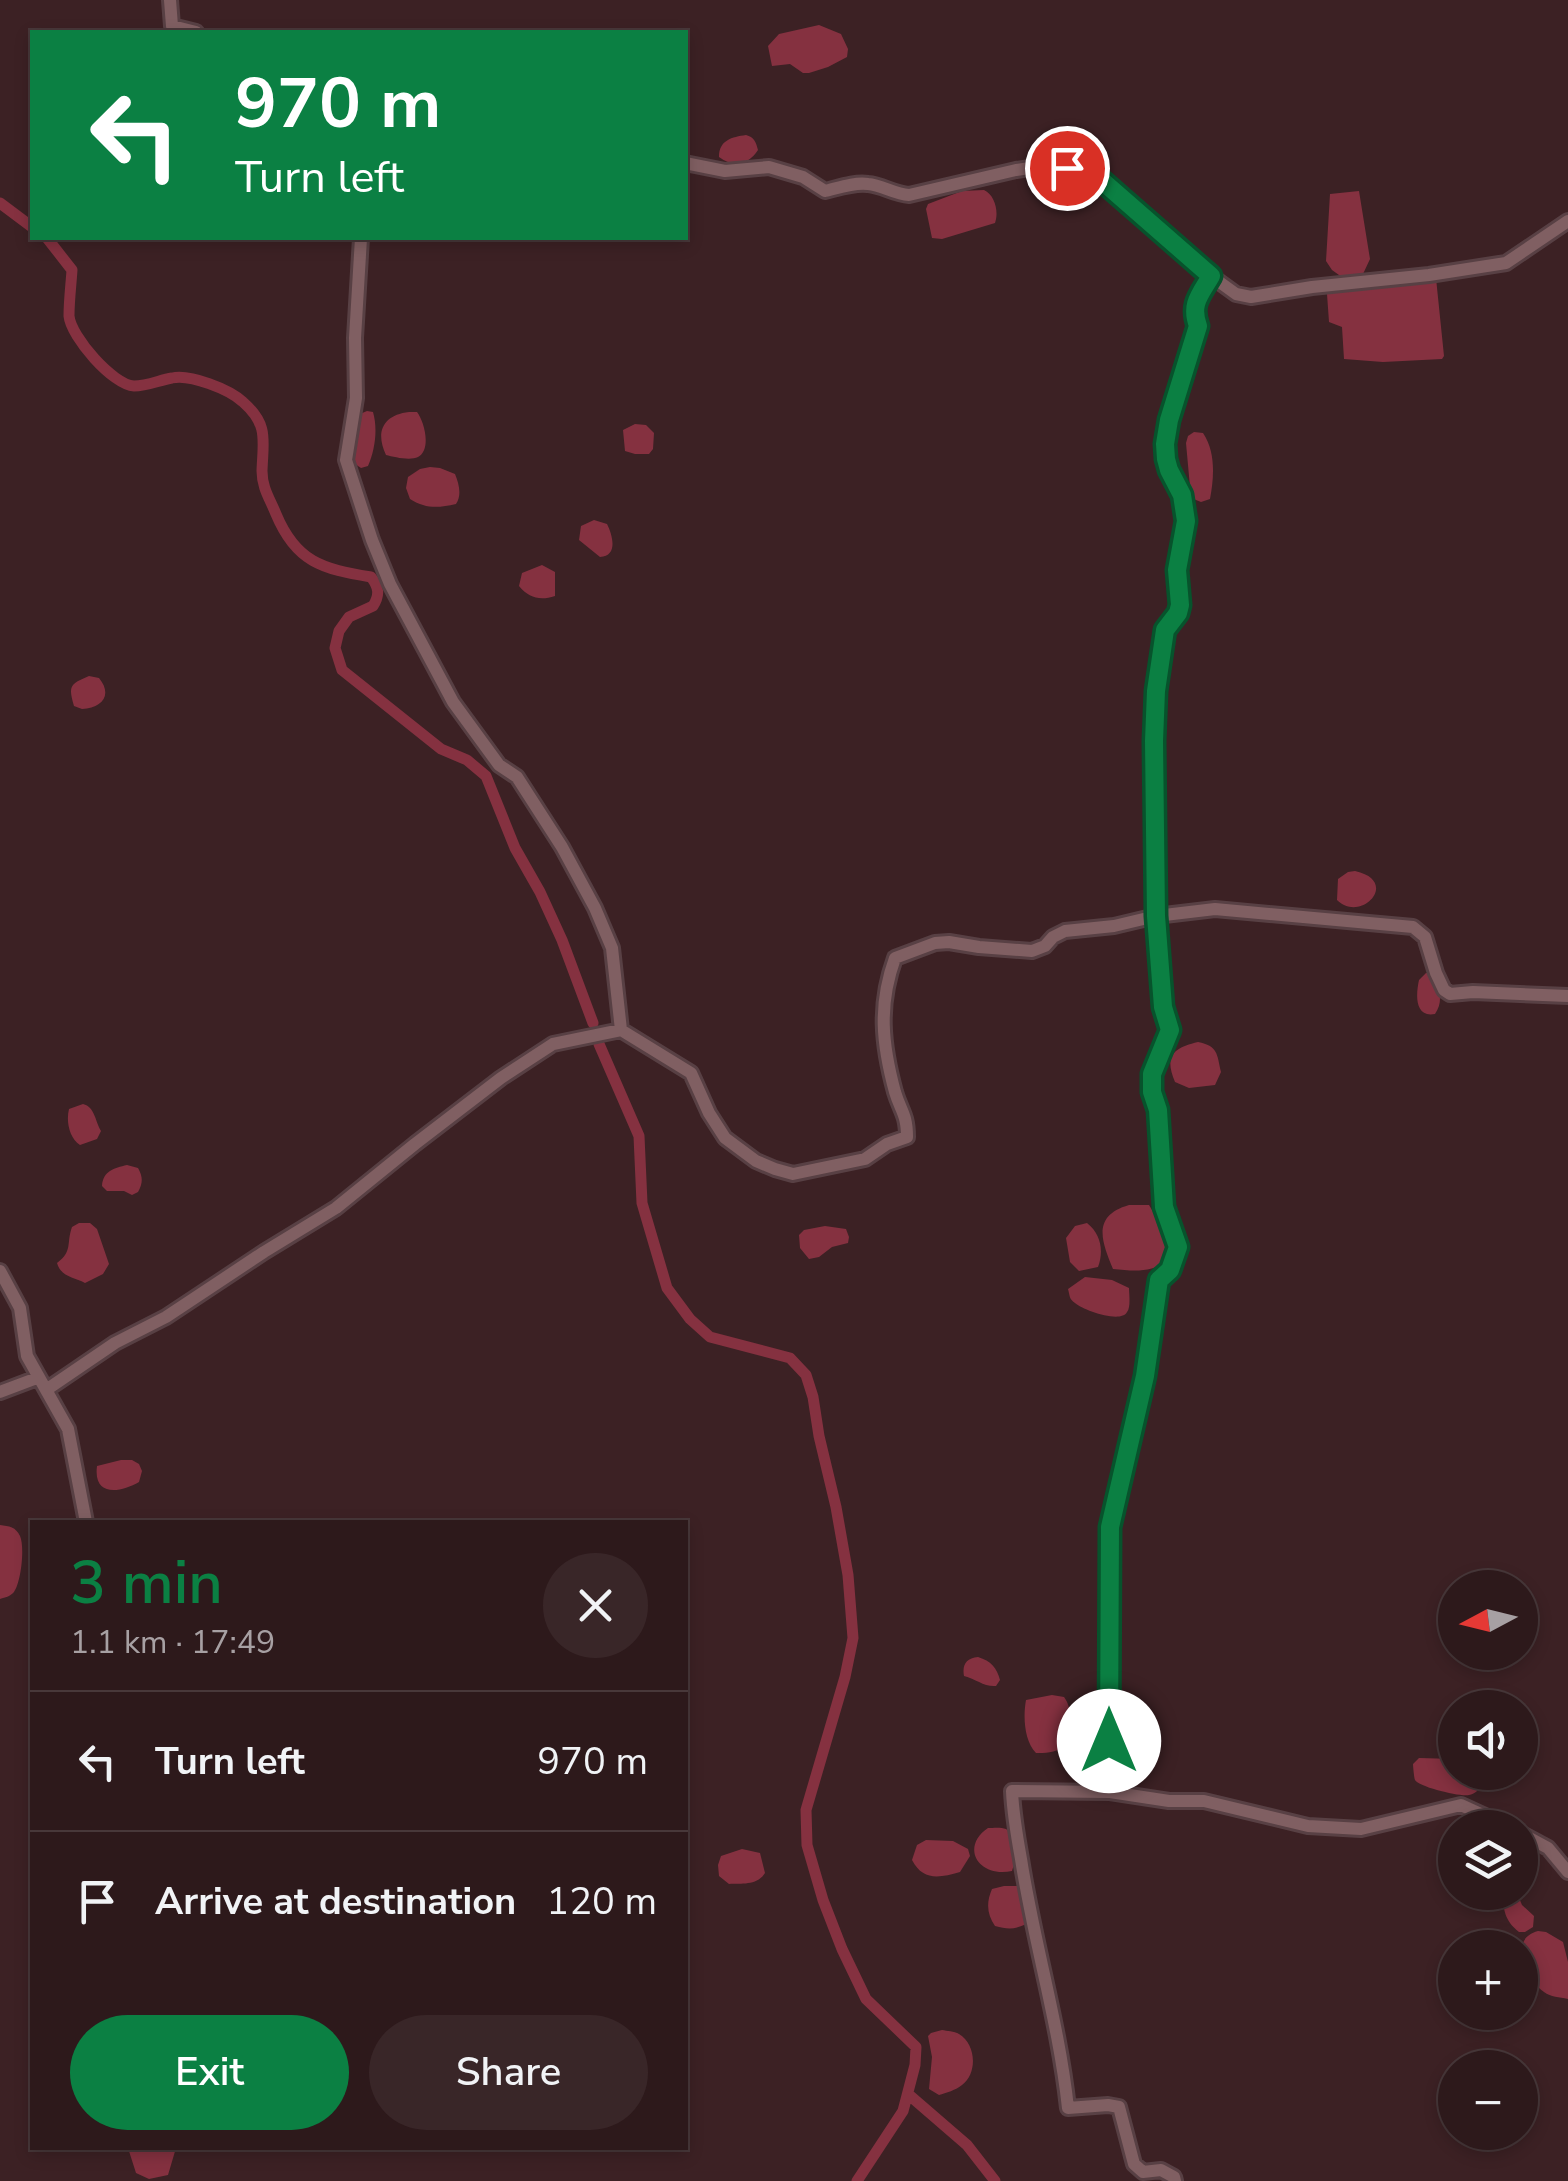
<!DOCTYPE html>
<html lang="en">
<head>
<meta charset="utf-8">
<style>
	body { margin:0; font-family:"Nunito Sans",sans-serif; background:#392628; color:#f1f3f6; height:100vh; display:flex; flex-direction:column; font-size:38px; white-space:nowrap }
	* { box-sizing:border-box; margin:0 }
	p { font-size:32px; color:#a7a0a3 }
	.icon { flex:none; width:55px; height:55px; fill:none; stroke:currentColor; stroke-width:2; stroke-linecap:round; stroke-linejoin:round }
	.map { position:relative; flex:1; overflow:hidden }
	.drawer { position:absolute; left:30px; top:1520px; width:658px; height:630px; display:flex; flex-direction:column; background:#2d191b; border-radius:0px; box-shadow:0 5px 15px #0003,0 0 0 2px #48383a }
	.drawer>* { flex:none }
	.banner { position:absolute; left:30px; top:30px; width:658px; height:210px; border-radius:0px; box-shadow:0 5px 15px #0003,0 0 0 2px #48383a; background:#0b8043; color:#fff; overflow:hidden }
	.needle { width:65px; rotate:263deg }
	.controls { position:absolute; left:1438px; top:1570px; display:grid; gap:20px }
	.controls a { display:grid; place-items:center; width:100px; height:100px; border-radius:50%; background:#2d191b; box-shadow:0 5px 15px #0003,0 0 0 2px #48383a; font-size:50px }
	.pin { position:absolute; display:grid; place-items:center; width:85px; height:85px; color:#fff; margin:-42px; border:5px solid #fff; border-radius:50%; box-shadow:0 2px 10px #0007 }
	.me { position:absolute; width:110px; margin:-55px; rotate:0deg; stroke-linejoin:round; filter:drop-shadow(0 0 8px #0008) }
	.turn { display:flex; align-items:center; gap:35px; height:210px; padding:0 40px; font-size:45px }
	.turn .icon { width:130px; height:130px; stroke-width:2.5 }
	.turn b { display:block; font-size:70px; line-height:85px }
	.round { display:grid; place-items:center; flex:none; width:105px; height:105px; border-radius:52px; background:#392628 }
	.overview { display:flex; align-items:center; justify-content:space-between; height:170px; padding:0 40px }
	h1 { font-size:60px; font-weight:600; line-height:75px; color:#0b8043 }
	.button { display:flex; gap:20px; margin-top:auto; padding:20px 40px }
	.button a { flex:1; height:115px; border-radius:60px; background:#0b8043; color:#fff; font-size:40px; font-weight:600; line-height:115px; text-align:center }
	.button a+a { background:#392628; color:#f1f3f6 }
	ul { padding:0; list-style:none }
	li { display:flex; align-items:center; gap:30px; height:140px; padding:0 40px; border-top:2px solid #48383a }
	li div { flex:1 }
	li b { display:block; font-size:38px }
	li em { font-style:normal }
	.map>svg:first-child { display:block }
	.water { fill:#853140 }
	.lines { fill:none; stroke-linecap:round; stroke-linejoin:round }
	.canal { stroke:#853140; stroke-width:11 }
	.street-casing { stroke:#584044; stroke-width:18 }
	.street { stroke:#805f62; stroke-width:12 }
	.route-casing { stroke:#07532c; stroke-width:25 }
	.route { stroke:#0b8043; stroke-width:18 }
</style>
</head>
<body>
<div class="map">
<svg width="1568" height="2181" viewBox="0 0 1568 2181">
	<rect width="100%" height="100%" fill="#3c2124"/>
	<path class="water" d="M819,25L841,34L848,49L847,57L828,67L809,73H803L790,64L772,66L768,46L779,34Z
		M746,135C754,137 756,142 758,150C748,165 734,168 719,157C719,140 732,137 746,135Z
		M984,190C995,195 999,212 995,223L942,239L932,238L926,209L928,204L962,191Z
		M1359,191L1370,259L1363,274L1346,280L1332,270L1326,261L1330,194Z
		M1436,278L1444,356L1442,359L1383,362L1344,359L1342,327L1329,322L1327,294L1329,288Z
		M367,411L373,412C378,429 375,450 368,466L361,468L355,464C350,447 356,431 360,414Z
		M409,412H417C424,421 432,449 418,457C410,461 394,457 386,455C375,432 383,415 409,412Z
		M635,424L646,425L654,433L653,449L649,454H635L625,451L623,430Z
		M1194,432L1203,433C1216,452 1214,478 1210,499L1201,502L1191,498L1186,443L1188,436Z
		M430,467L440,468L455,474C459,484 462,495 456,504C438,508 426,509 410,499L406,488L408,477L420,469Z
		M594,520L607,524C613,536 618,556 600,557L579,540L581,526Z
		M542,565L555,572V596C540,601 529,598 519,586L522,573Z
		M89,676L99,678C113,695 102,708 82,709L74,706C68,686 70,684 89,676Z
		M1355,871C1401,881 1361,924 1337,900L1338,879L1348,872Z
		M1426,973L1431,974C1438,988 1445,999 1435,1014C1414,1018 1416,994 1419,980Z
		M1198,1042C1218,1046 1217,1054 1221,1072L1215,1085L1189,1088L1175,1082C1164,1056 1173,1048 1198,1042Z
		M83,1104C95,1107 95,1121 101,1131L97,1139L80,1145C69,1138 66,1121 69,1109Z
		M127,1165L138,1168C143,1177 143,1183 138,1192L132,1195L124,1191H107L102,1186C103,1171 114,1168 127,1165Z
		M1129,1205H1149L1164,1230L1168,1261C1150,1273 1134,1271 1113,1269C1102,1242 1091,1216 1129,1205Z
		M79,1223H90L97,1229L109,1264L103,1274L85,1283C74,1277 61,1277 57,1263C73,1251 66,1244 72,1227Z
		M1087,1223C1101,1234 1104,1251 1098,1267L1079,1271L1070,1262L1066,1238L1075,1226Z
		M825,1226L846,1229L849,1237L848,1243L832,1247L819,1257L809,1259L800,1248L799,1235L804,1230Z
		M1085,1277L1112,1280L1129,1288C1129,1294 1131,1307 1127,1312C1121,1324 1083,1310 1075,1303C1069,1299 1070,1296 1068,1289Z
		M121,1460H132L139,1464L142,1471L139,1482C120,1493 93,1497 97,1466Z
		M0,1525C9,1526 16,1527 20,1536C25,1547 21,1583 14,1592C9,1597 6,1597 0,1599Z
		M978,1657C991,1661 997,1668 1000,1680L996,1686C984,1687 976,1679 964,1676C962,1665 966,1658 978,1657Z
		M1052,1695L1064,1697C1073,1708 1073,1736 1062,1747C1056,1753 1044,1753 1036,1753C1024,1741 1023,1716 1026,1700Z
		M1419,1758L1455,1759V1772L1483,1773L1482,1786C1478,1790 1475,1794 1469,1795C1460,1797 1419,1787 1415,1780C1414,1778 1413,1765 1413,1764Z
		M988,1828C993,1828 1001,1827 1006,1829C1018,1836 1016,1860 1012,1871C978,1878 960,1847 988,1828Z
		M926,1840L953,1841L968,1849L970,1856L960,1872C939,1878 923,1881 912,1860L917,1845Z
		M742,1849L760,1853L765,1873C757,1886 742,1883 729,1884L719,1876L718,1865L721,1856Z
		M1004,1886H1018C1026,1897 1025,1911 1026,1924C1014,1930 1007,1929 995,1926C987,1914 986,1903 992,1889Z
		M1502,1893H1517L1522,1905L1534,1916L1533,1927L1525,1932H1519C1504,1920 1504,1910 1502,1893Z
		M1538,1931L1546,1932L1563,1942L1568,1962V1999C1559,1997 1551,1997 1544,1992C1526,1979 1507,1939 1538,1931Z
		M942,2030C947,2031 954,2031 959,2034C976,2044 978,2073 962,2085C956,2090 946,2093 939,2095L929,2089L932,2057L928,2036L931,2033Z
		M128,2148H176L168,2175L149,2179L136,2173Z"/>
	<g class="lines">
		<path class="canal" d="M0,203L32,227
			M47,238L72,270C71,285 69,301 69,316C71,337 113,385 134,386C147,386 160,380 172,378C190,374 229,389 243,402C269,425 263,440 262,471C262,488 270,499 276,514C296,562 322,569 371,577C379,587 380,595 373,606L349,617L339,631L335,648L342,670L441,749L467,760L486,776L515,848L540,892L562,940L593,1023
			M599,1044L639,1136L642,1203L667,1288L690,1319L710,1337L790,1358L806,1375L813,1397L819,1436L836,1507L848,1575L853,1638L845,1677L806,1810L807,1845L823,1900L842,1949L866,1999L916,2047L915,2065L903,2111L857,2181
			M908,2094L967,2145L995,2181"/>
		<g class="street-casing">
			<path id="street" d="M170,0L172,26L196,32
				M685,163L725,171L769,167L803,177L825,191C838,188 854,182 868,184C882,185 894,194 909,195L1016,170L1043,166L1067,168L1101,179L1196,265L1236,294L1251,297L1312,287L1429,275L1506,263L1568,221
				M361,238L355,338L356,398L346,460L372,540L390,584L453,702L499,765L517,777L562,847L595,908L612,948L621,1030
				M0,1271L20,1308L27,1356L68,1429L86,1522
				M46,1390L115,1343L166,1317L264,1252L336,1208L415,1144L501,1078L553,1044L621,1030L691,1073L709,1113L725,1138L756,1161L775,1169L793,1174L865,1159L887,1144L907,1137C907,1114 901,1112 895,1092C882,1044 878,1005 895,958L935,943L949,942L979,947L1032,951L1045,946L1053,937L1065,931L1114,926L1156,916L1215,909L1413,927L1425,937L1436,973L1444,990L1450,994L1473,992L1568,996
				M0,1392L37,1378
				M1110,1792V1527L1145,1376L1159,1280L1170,1270L1178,1247L1164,1207L1157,1111L1152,1092V1075L1170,1030L1163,1007L1156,916L1153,849L1154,741L1156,691L1165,630L1178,613L1180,605L1177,570L1186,521L1182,495L1169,470L1165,459V444L1169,420L1198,326C1190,304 1200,295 1211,276
				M1520,1833L1548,1848L1568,1872
				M1175,2181L1174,2177L1161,2170L1143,2172L1134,2164L1119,2107L1108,2105L1068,2108C1059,2024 1034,1943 1021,1859C1017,1837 1013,1814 1012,1791L1110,1792L1169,1801H1204L1308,1826L1361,1829L1461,1805L1511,1828"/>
		</g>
		<use href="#street" class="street"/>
	</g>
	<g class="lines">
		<g class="route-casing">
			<path id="route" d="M1067,168L1090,177L1100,179L1211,276C1200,295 1190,304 1198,326L1169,420L1165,444L1166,459L1169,470L1182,495L1186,521L1177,570L1180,605L1178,613L1165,630L1156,691L1154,741L1156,916L1163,1007L1170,1030L1152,1074V1092L1158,1110L1164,1207L1178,1247L1170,1270L1159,1280L1145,1376L1110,1527L1109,1741"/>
		</g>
		<use href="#route" class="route"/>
	</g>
</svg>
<div class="controls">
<a><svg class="needle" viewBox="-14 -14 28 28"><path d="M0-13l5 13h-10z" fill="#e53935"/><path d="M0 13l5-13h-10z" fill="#a7a0a3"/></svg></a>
<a><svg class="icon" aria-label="sound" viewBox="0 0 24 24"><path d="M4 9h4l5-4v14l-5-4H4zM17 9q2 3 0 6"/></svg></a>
<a><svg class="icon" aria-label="layers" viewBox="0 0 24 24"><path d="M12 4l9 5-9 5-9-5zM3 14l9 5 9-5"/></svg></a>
<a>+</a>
<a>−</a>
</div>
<div class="pin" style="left:1067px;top:168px;background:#d93025"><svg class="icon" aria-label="arrive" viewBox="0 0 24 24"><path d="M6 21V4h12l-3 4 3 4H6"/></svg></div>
<svg class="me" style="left:1109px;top:1741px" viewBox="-20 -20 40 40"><circle r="19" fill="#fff"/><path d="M0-13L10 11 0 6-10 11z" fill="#0b8043"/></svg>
<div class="banner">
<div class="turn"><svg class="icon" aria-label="left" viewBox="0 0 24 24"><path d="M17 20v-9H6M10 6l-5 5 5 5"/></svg><div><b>970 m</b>Turn left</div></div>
</div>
<section class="drawer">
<div class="overview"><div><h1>3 min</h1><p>1.1 km · 17:49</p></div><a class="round"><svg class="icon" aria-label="close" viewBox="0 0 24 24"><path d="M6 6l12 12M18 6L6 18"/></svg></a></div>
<ul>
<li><svg class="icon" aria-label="left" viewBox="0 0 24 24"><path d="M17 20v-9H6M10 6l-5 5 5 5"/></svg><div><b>Turn left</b></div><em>970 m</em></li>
<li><svg class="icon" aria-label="arrive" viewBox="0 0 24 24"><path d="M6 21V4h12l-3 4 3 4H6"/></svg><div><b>Arrive at destination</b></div><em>120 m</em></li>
</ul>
<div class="button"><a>Exit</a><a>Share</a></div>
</section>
</div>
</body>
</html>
